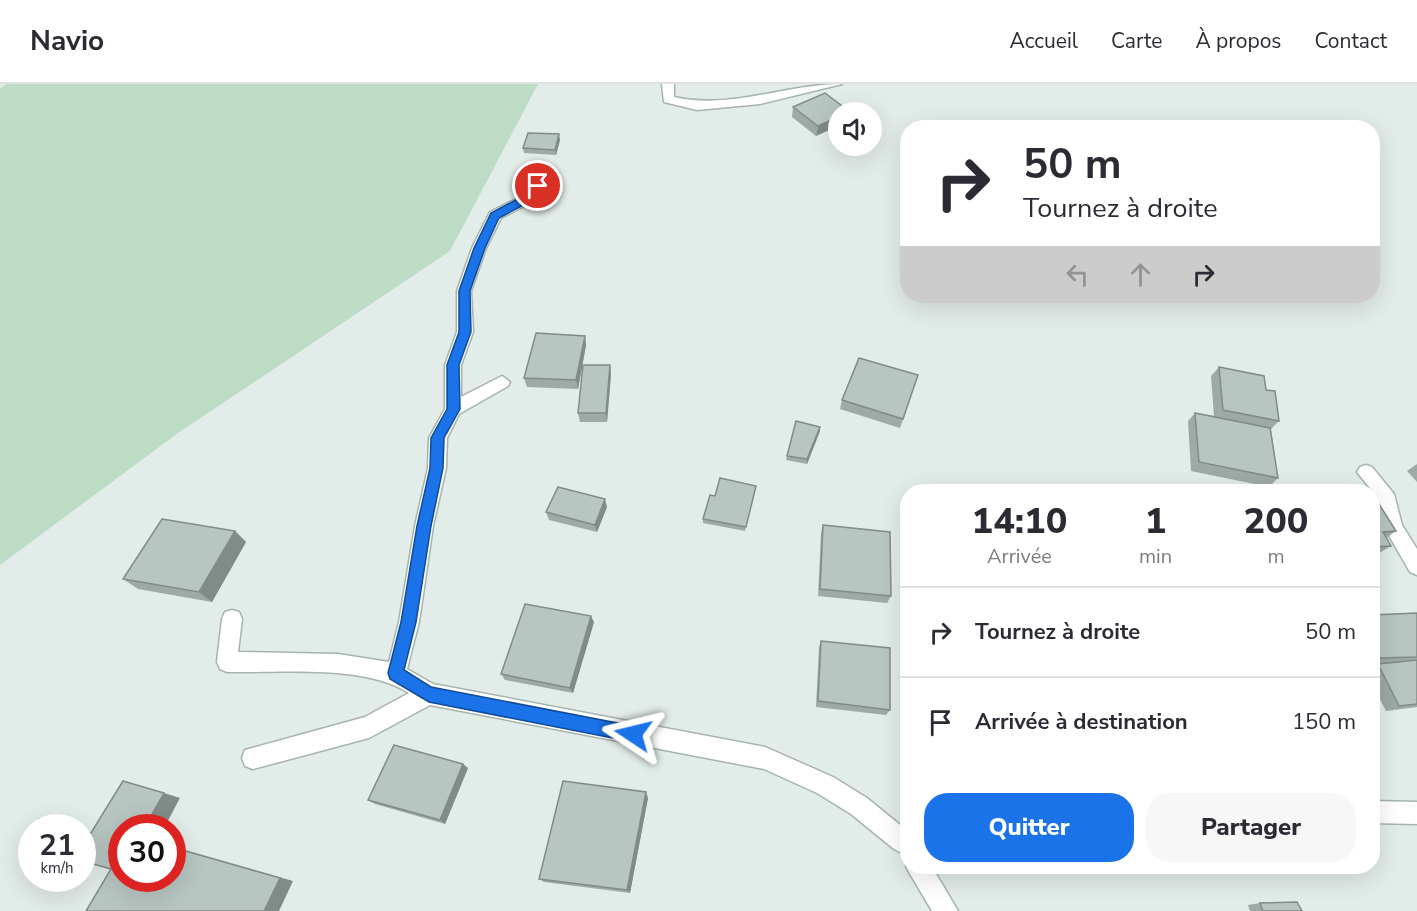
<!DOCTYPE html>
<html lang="fr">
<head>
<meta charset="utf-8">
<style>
	body { margin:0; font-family:"Nunito Sans",sans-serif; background:#f7f7f7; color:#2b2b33; height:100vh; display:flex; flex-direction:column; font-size:22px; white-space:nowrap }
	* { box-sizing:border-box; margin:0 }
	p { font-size:20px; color:#7c7c81 }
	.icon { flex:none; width:33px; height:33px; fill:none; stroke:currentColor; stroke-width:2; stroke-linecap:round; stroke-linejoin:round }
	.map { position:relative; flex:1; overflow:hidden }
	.details { position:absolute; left:900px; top:400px; width:480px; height:390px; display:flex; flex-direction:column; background:#fff; border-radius:24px; box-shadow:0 6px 24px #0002 }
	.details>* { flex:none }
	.top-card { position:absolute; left:900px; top:36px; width:480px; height:183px; border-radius:24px; box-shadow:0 6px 24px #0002; background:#fff; color:#2b2b33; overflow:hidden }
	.controls { position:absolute; left:828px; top:18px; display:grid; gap:12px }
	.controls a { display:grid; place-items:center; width:54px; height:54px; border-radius:50%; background:#fff; box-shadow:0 6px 24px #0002; font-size:30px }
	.speed { position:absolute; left:18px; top:730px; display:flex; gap:12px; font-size:30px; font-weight:700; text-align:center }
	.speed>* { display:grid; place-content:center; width:78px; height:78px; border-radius:50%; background:#fff; box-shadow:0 6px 24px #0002; line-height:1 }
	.speed small { font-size:15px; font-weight:400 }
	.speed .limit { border:9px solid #d22; background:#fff; color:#111 }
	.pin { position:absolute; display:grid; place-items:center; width:51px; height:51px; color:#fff; margin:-26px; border:3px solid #fff; border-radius:50%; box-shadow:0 2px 6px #0007 }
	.me { position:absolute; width:66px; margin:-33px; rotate:280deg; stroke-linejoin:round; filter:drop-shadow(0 0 4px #0008) }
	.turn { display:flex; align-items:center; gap:21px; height:126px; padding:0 24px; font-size:27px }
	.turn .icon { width:78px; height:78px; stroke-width:2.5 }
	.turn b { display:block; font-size:42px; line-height:51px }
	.lanes { display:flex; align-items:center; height:57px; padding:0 24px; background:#0003; justify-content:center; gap:30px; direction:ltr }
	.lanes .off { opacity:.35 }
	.eta { display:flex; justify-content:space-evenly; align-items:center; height:102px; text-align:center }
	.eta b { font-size:36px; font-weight:800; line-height:42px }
	.primary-button { display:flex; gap:12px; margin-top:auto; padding:12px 24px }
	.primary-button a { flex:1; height:69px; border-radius:24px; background:#1a73e8; color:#fff; font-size:24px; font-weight:800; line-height:69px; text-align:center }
	.primary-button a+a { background:#f7f7f7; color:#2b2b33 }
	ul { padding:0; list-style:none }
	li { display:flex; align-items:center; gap:18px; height:90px; padding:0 24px; border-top:2px solid #e1e1e2 }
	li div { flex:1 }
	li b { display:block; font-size:22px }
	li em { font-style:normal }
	header { display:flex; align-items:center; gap:36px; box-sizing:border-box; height:84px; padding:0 30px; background:#fff; border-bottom:2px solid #e1e1e2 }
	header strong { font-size:28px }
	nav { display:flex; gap:33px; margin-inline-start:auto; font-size:21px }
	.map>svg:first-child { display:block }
	.green { fill:#bcdcc6 }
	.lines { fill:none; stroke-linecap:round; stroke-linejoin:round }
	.street-casing { stroke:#a5b4af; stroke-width:3 }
	.street { fill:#fff; fill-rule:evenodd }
	.wall { fill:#9eaaa6 }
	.shaded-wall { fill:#818b87 }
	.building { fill:#b8c6c1; stroke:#818b87; stroke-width:1.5 }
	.route { fill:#1a73e8; stroke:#114b97; stroke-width:1.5 }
</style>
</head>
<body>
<header>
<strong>Navio</strong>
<nav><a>Accueil</a><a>Carte</a><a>À propos</a><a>Contact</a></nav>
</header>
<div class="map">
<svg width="1417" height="827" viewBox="0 0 1417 827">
	<rect width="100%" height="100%" fill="#e2ece8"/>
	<path class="green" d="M6,0H538L450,167L178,349L0,481V5Z"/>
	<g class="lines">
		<g class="street-casing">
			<path id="street" d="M662,0H674V13C731,26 786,0 842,0L760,20L697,26L664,18Z
				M544,88L551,92L536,116L501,134L486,164L471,207L473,248L461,281V313L502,292L510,298L508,302L459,330L447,354L446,384L433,442L419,538L407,585L433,600L765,663L833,693L867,714L905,745L908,744V767L902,769L894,765L851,730L817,709L764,685L430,621L369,654L253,685L245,682L242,674L245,666L365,633L409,609C364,580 281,589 227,588L220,585L217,578L222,535L225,528L232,526L239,528L242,535L238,568L338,570L389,578L399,538L415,442L428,384L429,354L445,325V281L457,248V207L472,164L490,128L526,110L539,89Z
				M1366,381L1372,383L1394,410L1402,441L1417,465V491L1410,488L1384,443L1377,413L1357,388L1360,383Z
				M1372,717L1417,718V740L1372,739Z
				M908,780V783H932L958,827H932L906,783Z"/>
		</g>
		<use href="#street" class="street"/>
	</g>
	<path class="wall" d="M825,9L816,52L792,33L793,23Z
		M560,56L556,71L524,69L523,64Z
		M585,252L586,261L578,305L527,303L524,294Z
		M1219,283L1266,306L1279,337L1271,345L1278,394L1269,403L1191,387L1188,337L1195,329L1214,332L1211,292Z
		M611,290L607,338H580L578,329Z
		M918,291L900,344L840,325L842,316Z
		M820,347L807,380L786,376L787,372Z
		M1417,380V398L1407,387Z
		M756,402L745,447L703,439V435Z
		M1372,409L1396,447L1386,454L1391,462L1379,469H1372Z
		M607,423L597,448L549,436L546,428Z
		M823,441L891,512L887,519L818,512L821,449Z
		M235,447L246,458L212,518L138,505L123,495Z
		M1417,529V623L1386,627L1372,600V582L1380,580H1372V531Z
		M594,538L573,609L505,596L501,590Z
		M821,557L890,626L886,631L816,623L819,563Z
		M468,684L445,740L375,720L368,716Z
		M648,714L630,809L544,798L539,795Z
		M1260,819L1302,827H1250L1248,821Z"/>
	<path class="shaded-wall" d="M838,33V42L816,52L818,42Z
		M559,50L560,56L556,71L555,66Z
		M585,252L586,261L578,305L576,296Z
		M610,281L611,290L607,338L606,329Z
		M820,343V347L807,380V375Z
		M605,415L607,423L597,448L595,441Z
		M235,447L246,458L212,518L199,508Z
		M591,532L594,538L573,609L570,604Z
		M463,680L468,684L445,740L440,736Z
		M646,708L648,714L630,809L627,806Z
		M164,709L180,714L164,744H144Z
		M172,763L293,797L279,827H264Z"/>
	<path class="building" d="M825,9L850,28H838V33L818,42L793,23Z
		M528,49L559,50L555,66L523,64Z
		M536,249L585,252L576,296L524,294Z
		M859,274L918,291L903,335L842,316Z
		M583,281H610L606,329H578Z
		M1219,283L1264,292L1266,306L1275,307L1279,337L1223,326Z
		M1195,329L1270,344L1278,394L1199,378Z
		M796,337L820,343L807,375L787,372Z
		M720,394L756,402L746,443L703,435L710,411L715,412Z
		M558,403L605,415L595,441L546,428Z
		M1372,409L1396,447L1383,448L1391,462L1372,463Z
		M162,435L235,447L199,508L123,495Z
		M823,441L890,448L891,512L820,505Z
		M525,520L591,532L570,604L501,590Z
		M1417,529V573L1380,574L1372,559V531Z
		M821,557L890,564V626L818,617Z
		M1417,576V620L1399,622L1378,580Z
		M394,661L463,680L440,736L368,716Z
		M123,697L164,709L144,744H122V795H172V763L280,794L264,827H86L111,785L82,777V747L91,749Z
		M563,697L646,708L627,806L539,795Z
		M39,735L71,744H33Z
		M32,746V763L22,760Z
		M1297,818L1302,827H1263L1260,819Z"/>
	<path class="route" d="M534,100L543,102L535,115L499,134L485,164L470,207L471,248L459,281L460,325L444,354L443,384L431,442L416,538L404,586L431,603L633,642L639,644L641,650L639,656L633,658L429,618L390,595L388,589L401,538L417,442L430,384L431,354L447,325V281L459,248V207L474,164L491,129L527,110Z"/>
</svg>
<div class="controls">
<a><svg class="icon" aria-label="sound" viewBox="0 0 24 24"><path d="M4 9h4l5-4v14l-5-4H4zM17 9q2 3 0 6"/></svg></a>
</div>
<div class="speed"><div>21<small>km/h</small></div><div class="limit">30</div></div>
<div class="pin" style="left:538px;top:102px;background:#d93025"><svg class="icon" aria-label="arrive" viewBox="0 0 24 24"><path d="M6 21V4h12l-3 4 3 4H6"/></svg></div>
<svg class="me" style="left:633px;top:650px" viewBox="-20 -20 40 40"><path d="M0-17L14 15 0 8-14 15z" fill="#1a73e8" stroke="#fff" stroke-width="4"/></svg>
<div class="top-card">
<div class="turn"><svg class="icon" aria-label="right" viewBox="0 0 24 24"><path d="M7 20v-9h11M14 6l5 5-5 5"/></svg><div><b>50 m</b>Tournez à droite</div></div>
<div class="lanes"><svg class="icon off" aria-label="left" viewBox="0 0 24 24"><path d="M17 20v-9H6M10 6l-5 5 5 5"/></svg><svg class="icon off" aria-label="ahead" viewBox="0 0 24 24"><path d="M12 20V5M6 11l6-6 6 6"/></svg><svg class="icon" aria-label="right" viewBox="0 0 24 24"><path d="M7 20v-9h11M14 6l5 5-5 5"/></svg></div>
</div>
<section class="details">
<div class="eta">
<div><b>14:10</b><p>Arrivée</p></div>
<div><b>1</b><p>min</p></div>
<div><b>200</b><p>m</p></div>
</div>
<ul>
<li><svg class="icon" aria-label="right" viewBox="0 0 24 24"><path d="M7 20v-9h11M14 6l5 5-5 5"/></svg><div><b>Tournez à droite</b></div><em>50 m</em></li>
<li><svg class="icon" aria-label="arrive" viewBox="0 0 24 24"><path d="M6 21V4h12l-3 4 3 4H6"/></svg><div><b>Arrivée à destination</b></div><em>150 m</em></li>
</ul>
<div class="primary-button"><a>Quitter</a><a>Partager</a></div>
</section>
</div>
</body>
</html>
